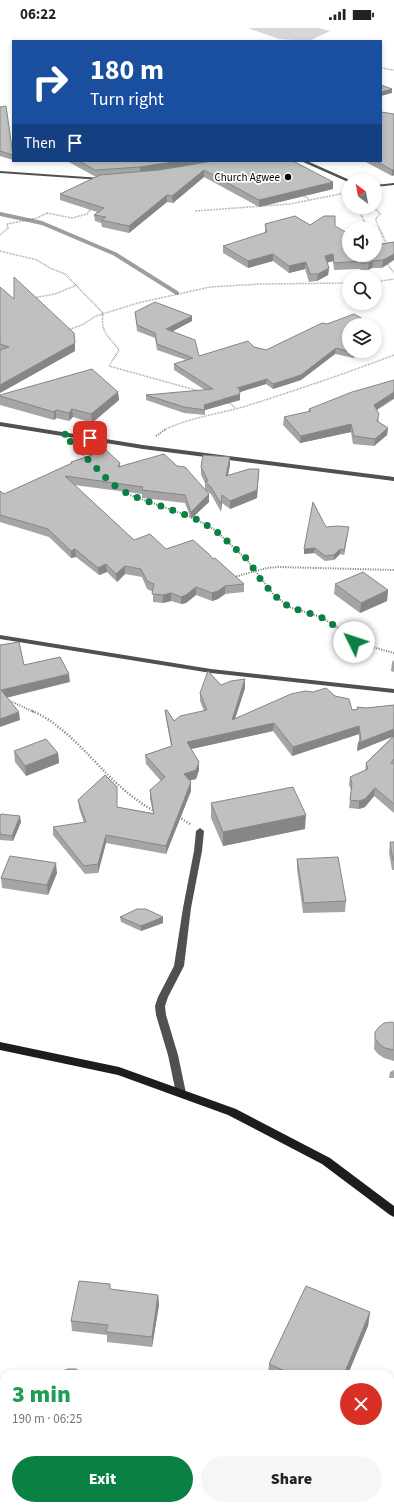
<!DOCTYPE html>
<html lang="en">
<head>
<meta charset="utf-8">
<style>
	body { margin:0; font-family:"Source Sans 3",sans-serif; background:#f6f6f6; color:#222; height:100vh; display:flex; flex-direction:column; font-size:15px; white-space:nowrap }
	* { box-sizing:border-box; margin:0 }
	p { font-size:13px; color:#767676 }
	.icon { flex:none; width:22px; height:22px; fill:none; stroke:currentColor; stroke-width:2; stroke-linecap:round; stroke-linejoin:round }
	.map { position:relative; flex:1; overflow:hidden }
	.panel { position:absolute; left:0px; top:1342px; width:394px; height:140px; display:flex; flex-direction:column; background:#fff; border-radius:12px 12px 0 0; box-shadow:0 2px 6px #0003 }
	.panel>* { flex:none }
	.banner { position:absolute; left:12px; top:12px; width:370px; height:122px; border-radius:0px; box-shadow:0 2px 6px #0003; background:#1a4fa0; color:#fff; overflow:hidden }
	.needle { width:26px; rotate:328deg }
	.fabs { position:absolute; left:342px; top:146px; display:grid; gap:8px }
	.fabs a { display:grid; place-items:center; width:40px; height:40px; border-radius:50%; background:#fff; box-shadow:0 2px 6px #0003; font-size:20px }
	.pin { position:absolute; display:grid; place-items:center; width:34px; height:34px; color:#fff; margin:-17px; border-radius:8px; box-shadow:0 2px 6px #0006 }
	.me { position:absolute; width:44px; margin:-22px; rotate:311deg; stroke-linejoin:round; filter:drop-shadow(0 0 3px #0008) }
	.turn { display:flex; align-items:center; gap:14px; height:84px; padding:0 12px; font-size:18px }
	.turn .icon { width:52px; height:52px; stroke-width:2.5 }
	.turn b { display:block; font-size:28px; line-height:34px }
	.then { display:flex; align-items:center; height:38px; padding:0 12px; background:#0003; gap:8px; font-size:15px }
	.round { display:grid; place-items:center; flex:none; width:42px; height:42px; border-radius:21px; background:#f6f6f6 }
	.overview { display:flex; align-items:center; justify-content:space-between; height:68px; padding:0 12px }
	h1 { font-size:24px; font-weight:800; line-height:30px; color:#1e9e55 }
	.action { display:flex; gap:8px; margin-top:auto; padding:8px 12px }
	.action a { flex:1; height:46px; border-radius:24px; background:#0b8043; color:#fff; font-size:16px; font-weight:800; line-height:46px; text-align:center }
	.action a+a { background:#f6f6f6; color:#222 }
	.status { display:flex; justify-content:space-between; align-items:center; height:28px; padding:0 20px; background:#fff; direction:ltr }
	.status svg { height:11px; fill:currentColor }
	.map>svg:first-child { display:block }
	.green { fill:#d7d7d7 }
	.lines { fill:none; stroke-linecap:round; stroke-linejoin:round }
	.stream { stroke:#9e9e9e; stroke-width:4 }
	.path-far2 { stroke:#727272; stroke-width:1.5; stroke-dasharray:0.5 1; stroke-linecap:butt }
	.path-far1 { stroke:#727272; stroke-width:2; stroke-dasharray:1 1.5; stroke-linecap:butt }
	.path { stroke:#727272; stroke-width:2.5; stroke-dasharray:1 2; stroke-linecap:butt }
	.street { fill:#505050; fill-rule:evenodd }
	.secondary { fill:#1d1d1d; fill-rule:evenodd }
	.wall { fill:#a5a5a5 }
	.shaded-wall { fill:#868686 }
	.building { fill:#c0c0c0; stroke:#868686 }
	.route { stroke:#0b8043; stroke-width:7; stroke-dasharray:0 12.6 }
	.poi-dot { fill:#000; stroke:#fff; stroke-width:1.5 }
	.labels { text-anchor:middle; stroke-width:3.5; stroke-linejoin:round; paint-order:stroke }
	.far-poi-label { font-size:11px; fill:#000; stroke:#fff; text-anchor:end }
</style>
</head>
<body>
<div class="status"><b>06:22</b><svg viewBox="0 0 49 12"><path d="M0 12V9h3v3zM5 12V6h3v6zM10 12V3h3v9zM15 12V0h3v12zM26 1h20v11H26zM47 4h2v5h-2z"/></svg></div>
<div class="map">
<svg width="394" height="1482" viewBox="0 0 394 1482">
	<rect width="100%" height="100%" fill="#fff"/>
	<path class="green" d="M248,0H319L330,3L309,13L279,11Z"/>
	<g class="lines">
		<path class="stream" d="M0,186L42,195L115,226L177,265"/>
		<path class="path-far2" d="M381,40L394,42
			M301,166L310,172
			M357,179L368,201
			M374,179L380,186L376,190V193L387,217
			M195,183L290,176L345,165
			M0,207L8,200L7,196L37,190L47,185L72,190L87,186L90,182
			M375,213L378,219
			M0,223L37,232L50,240L65,246L103,285C100,305 109,308 119,322L109,338L199,363
			M386,234L394,245
			M375,254L394,251
			M33,270L55,266L77,257
			M68,302L82,297L96,288L138,275L210,259L261,256L349,255
			M226,373L236,380
			M164,402C188,390 218,386 243,379C294,363 344,346 394,327"/>
		<path class="path-far1" d="M156,408L166,401
			M78,421L87,431
			M124,463L130,467L194,490L215,502L247,532L274,567L289,579L321,589L343,603L354,614L394,625
			M234,549L267,540L278,539L394,542
			M8,672L34,684"/>
		<path class="path" d="M32,683C60,694 86,725 108,747C122,761 137,773 154,783
			M179,789L190,796"/>
		<path class="street" d="M301,133H307L352,153L348,154Z
			M0,143L101,150L103,151L101,152L0,145Z
			M394,155V157L375,159V157Z
			M0,394L143,417L394,449V453L143,421L0,398Z
			M0,607L211,641L394,661V665L211,645L0,611Z
			M200,800L204,803L202,823L191,880L184,938L168,969L165,978L166,987L178,1027L186,1065L184,1068L181,1069L178,1068L176,1065L168,1027L156,987L155,978L158,969L174,938L183,880L194,823L196,803Z"/>
		<path class="secondary" d="M0,1014L119,1039L236,1081L330,1130L394,1178V1189L390,1187L322,1136L228,1087L118,1047L0,1022Z"/>
	</g>
	<path class="wall" d="M0,79L13,127V132L0,128Z
		M381,84L394,147L392,148L364,133H381Z
		M67,133H293L333,161L259,179L204,149L173,175L167,174L129,205L102,199L101,195L95,193L94,187L97,184L60,172V166L96,149Z
		M265,196L335,198L349,227L394,214L382,240H372L368,242L361,243L360,241L334,242L333,233L327,235L329,240L328,247L317,253L309,254L305,241L289,245L273,233L248,240L223,225V218L265,205Z
		M0,259L75,323L0,365Z
		M135,284L192,293L172,303L199,328L254,319L266,322L327,296L349,297L356,323L354,330L335,326L301,352L273,361L266,356L240,364V372L205,382V387L184,385L146,372V367L205,362L174,342V336L186,332L157,322L155,310L137,303Z
		M394,352V371L377,382L379,394L388,400L387,407L374,418L353,416L351,404L300,415L283,397L284,389L308,384L309,381Z
		M118,364L119,372L92,395L73,389L69,393L56,390L54,392L0,377V367Z
		M90,421L120,435V438L209,474L191,491L185,475L142,470V466L74,457L134,512L166,521L213,531L244,556V564L225,566L218,571L212,573L196,567L186,575L181,576L171,573L163,575L153,574V564L147,561L142,549L125,546L117,554L107,544L99,547L76,529L71,530L49,509L0,494V463L4,466L71,436V434L91,427Z
		M230,437L228,447L259,441L257,470L230,481L222,475L221,484L211,466L205,462V455L201,447V439Z
		M326,499L348,504L344,527L340,526L334,532L325,533L314,525L304,526Z
		M335,556L388,562L387,573L360,585L334,566Z
		M394,632V644L391,643L392,634Z
		M245,651V660L235,691L335,668L352,682L357,681V679L366,680L394,677V785L374,768L365,779L359,781L349,780L351,762L349,757L350,749L365,742L366,735L392,709L357,723L358,715L359,713V706L292,728L273,703L191,721L199,734V742L196,751L190,752L191,763L166,826L106,815L98,845L85,846L53,807V799L84,795L79,780L78,772L117,759V779L153,785L150,771V762L161,753L146,736L145,727L171,718L166,691L165,682L174,693L204,683L200,673V665L221,657Z
		M14,723L58,725L59,735L26,748L15,734Z
		M211,775L305,801L223,818L211,790Z
		M0,788L21,794L13,813L0,812Z
		M390,814H394V842H392L389,825Z
		M297,831L346,873L345,884L303,885L297,841Z
		M57,845L48,867L2,860L1,850Z
		M120,889H163V895L141,903L121,894Z
		M394,995V1033L384,1030L378,1026L374,1021L375,1004Z
		M394,1042V1050H389L390,1044Z
		M111,1262L158,1267L159,1277L152,1319L107,1314V1307L72,1303L71,1293Z
		M370,1284L368,1298L348,1346H268L269,1336Z"/>
	<path class="shaded-wall" d="M392,61V65L381,68V64Z
		M180,133H223L140,146V139Z
		M394,141V147L392,148V142Z
		M204,142V149L173,175L172,168Z
		M333,154V161L259,179V172Z
		M167,167V174L129,205V198Z
		M273,226V233L248,240V233Z
		M333,226V233L324,235L325,228Z
		M394,226V232L382,240L383,232Z
		M373,233L372,240L368,242L369,235Z
		M306,234L305,241L289,245V238Z
		M329,240L328,247L317,253L318,246Z
		M192,288V293L166,307V301Z
		M75,315V323L0,365V357Z
		M336,320L335,326L301,352L273,361V356Z
		M355,323H356L354,330V325Z
		M267,351L266,356L237,365V360Z
		M118,364L119,372L92,395L91,386Z
		M394,364V370L373,384L374,377Z
		M240,366V372L205,382L204,377Z
		M72,381L73,389L69,393V385Z
		M56,382V390L54,392V384Z
		M351,396V404L300,415L301,408Z
		M388,400L387,407L374,418L375,411Z
		M230,429V437L226,456V448Z
		M259,441L257,470L230,481V473Z
		M209,466V474L191,491V484Z
		M222,467V475L221,484V476Z
		M349,499L348,504L344,527V522Z
		M315,520L314,525L304,526V521Z
		M75,521L76,529L71,530V523Z
		M340,521V526L334,532V527Z
		M106,536L107,544L99,547L98,540Z
		M125,538V546L117,554L116,546Z
		M225,558V566L218,571L212,573V565Z
		M196,559V567L186,575L181,576V569Z
		M388,562L387,573L360,585L361,575Z
		M171,565V573L163,575V567Z
		M69,646L70,654L2,671L1,662Z
		M245,651V660L232,700V692Z
		M19,684L20,692L0,699V691Z
		M274,695L273,703L187,722V714Z
		M359,698V706L292,728L293,719Z
		M394,701V708L357,723L358,715Z
		M58,725L59,735L26,748L25,738Z
		M199,734V742L196,751L184,754V746Z
		M191,754V763L166,826V818Z
		M375,760L374,768L365,779L359,781V773Z
		M306,787L305,801L223,818V804Z
		M20,788L21,794L13,813L12,808Z
		M106,807V815L98,845V836Z
		M56,835L57,845L48,867L47,857Z
		M163,889V895L141,903V898Z
		M158,1267L159,1277L152,1319V1309Z
		M370,1284L368,1298L348,1346H344Z"/>
	<path class="building" d="M381,57L392,61L381,64Z
		M6,78L13,127L0,123V79Z
		M381,84L394,86V141L392,142L376,133H381Z
		M79,133H180L140,139L95,142Z
		M213,133H293L333,154L259,172L204,142L172,168L167,167L129,198L101,192L106,189L94,187L104,180L60,166L100,147L159,142Z
		M295,188L310,197L324,188H335V198L349,206V227H375V217L394,214V226L383,232L373,233L369,235H361V233L334,235L333,226L325,228L329,240L318,246H310L306,234L289,238L273,226L248,233L223,218L267,204L265,196Z
		M14,249L74,305L75,315L0,357V322L9,319L0,316V259L14,271Z
		M155,274L192,288L166,301L195,312L199,328L248,313L254,319L266,322L322,295L327,296L354,286L374,297H349V323H355L354,325L336,320L301,347L273,356L267,351L237,360L239,359L240,366L204,377L205,382L184,379L146,367L213,361L174,336L193,330L157,316L155,305L137,297L135,284Z
		M92,341L118,364L91,386L72,381L69,385L56,382L54,384L0,368V367Z
		M394,352V364L374,377L379,386L377,393L388,400L375,411L354,408L351,396L301,408L284,389L311,383L309,381L352,364Z
		M90,421L106,422L120,435L118,439L164,426L177,438L185,439L209,466L191,484L185,467L142,462L143,459L65,448L134,512L150,506L166,521L193,512L209,526L213,531L215,530L244,556L225,558L218,563L212,565L196,559L186,567L181,569L171,565L163,567L152,566L154,556L147,553L141,541L125,538L116,546L106,536L98,540L75,521L71,523L48,501L0,487V463L4,466L72,435L71,434L92,427Z
		M203,427L230,429L226,448L249,441H259L257,462L230,473L222,467L221,476L211,459L205,454L208,453L201,439Z
		M313,474L326,499L338,498L349,499L344,522L340,521L334,527L325,528L315,520L304,521Z
		M363,544L388,562L361,575L335,556Z
		M19,614L24,637L60,629L69,646L1,662L19,684L0,691V617Z
		M208,643L221,657L231,653L245,651L232,692L291,666L305,663L313,664L326,660L335,668L349,671L352,682L358,681L357,679L366,680L394,677V701L358,715L361,712L359,698L293,719L274,695L187,714L199,734L196,742L184,746L191,754L166,818L106,807L98,836L84,838L53,799L86,794L78,772L105,747L117,759V779L154,786L150,762L165,749L145,727L172,718L165,682H167L174,693L180,688L207,682L200,665Z
		M394,708V731L391,735H394V776L375,760L365,771L359,773L350,772L352,755L350,749L368,741L366,735Z
		M46,711L58,725L25,738L14,723Z
		M293,759L306,787L223,804L211,775Z
		M1,786L20,788L12,808L0,806V788Z
		M390,814H394V832H393Z
		M10,828L56,835L47,857L1,850Z
		M338,829L346,873L304,875L297,831Z
		M137,881H146L163,889L141,898L120,889Z
		M392,994L394,995V1022L385,1020L379,1016L375,1010V1004L379,999L384,995Z
		M79,1253L110,1256V1261L158,1267L152,1309L106,1304L108,1297L71,1293Z
		M306,1258L370,1284L344,1346H292L269,1336Z
		M68,1341H76L83,1346H59L60,1344Z"/>
	<g class="lines">
		<path class="route" d="M90,410L63,406L112,456L130,467L194,490L215,502L248,532L261,552L274,567L289,579L321,589L343,603L354,614"/>
	</g>
	<circle class="poi-dot" cx="288" cy="149" r="4"/>
	<g class="labels">
		<g class="far-poi-label">
			<text x="280" y="153">Church Agwee</text>
		</g>
	</g>
</svg>
<div class="fabs">
<a><svg class="needle" viewBox="-14 -14 28 28"><path d="M0-13l5 13h-10z" fill="#e53935"/><path d="M0 13l5-13h-10z" fill="#767676"/></svg></a>
<a><svg class="icon" aria-label="sound" viewBox="0 0 24 24"><path d="M4 9h4l5-4v14l-5-4H4zM17 9q2 3 0 6"/></svg></a>
<a><svg class="icon" aria-label="search" viewBox="0 0 24 24"><circle cx="10" cy="10" r="6"/><path d="M15 15l6 6"/></svg></a>
<a><svg class="icon" aria-label="layers" viewBox="0 0 24 24"><path d="M12 4l9 5-9 5-9-5zM3 14l9 5 9-5"/></svg></a>
</div>
<div class="pin" style="left:90px;top:410px;background:#d93025"><svg class="icon" aria-label="arrive" viewBox="0 0 24 24"><path d="M6 21V4h12l-3 4 3 4H6"/></svg></div>
<svg class="me" style="left:354px;top:614px" viewBox="-20 -20 40 40"><circle r="19" fill="#fff"/><path d="M0-13L10 11 0 6-10 11z" fill="#0b8043"/></svg>
<div class="banner">
<div class="turn"><svg class="icon" aria-label="right" viewBox="0 0 24 24"><path d="M7 20v-9h11M14 6l5 5-5 5"/></svg><div><b>180 m</b>Turn right</div></div>
<div class="then">Then<svg class="icon" aria-label="arrive" viewBox="0 0 24 24"><path d="M6 21V4h12l-3 4 3 4H6"/></svg></div>
</div>
<section class="panel">
<div class="overview"><div><h1>3 min</h1><p>190 m · 06:25</p></div><a class="round" style="background:#d93025;color:#fff"><svg class="icon" aria-label="close" viewBox="0 0 24 24"><path d="M6 6l12 12M18 6L6 18"/></svg></a></div>
<div class="action"><a>Exit</a><a>Share</a></div>
</section>
</div>
</body>
</html>
